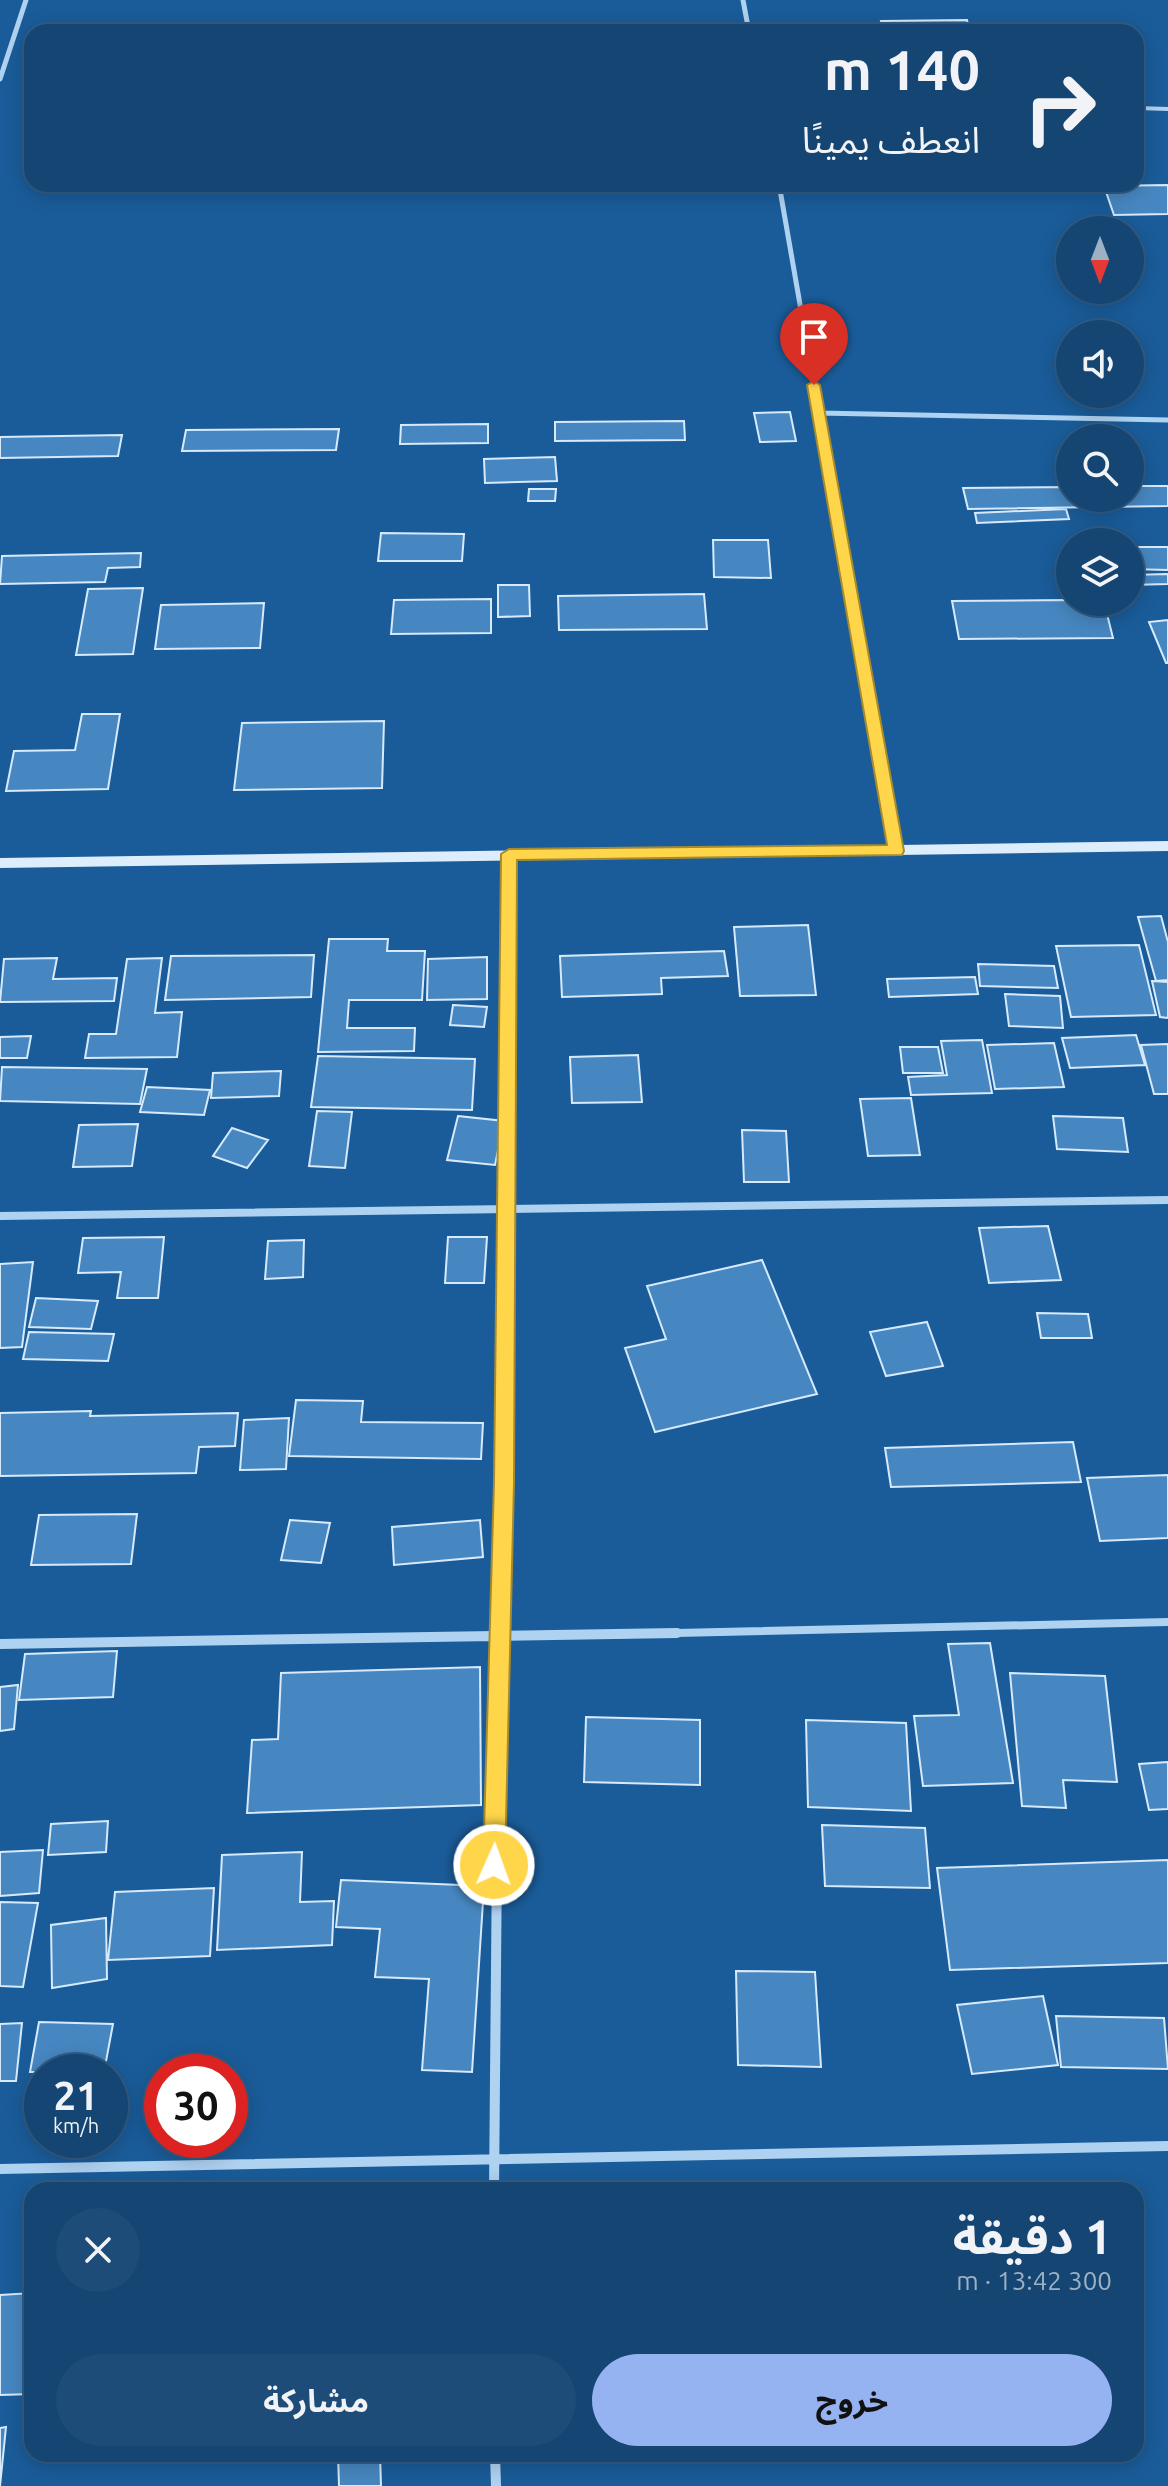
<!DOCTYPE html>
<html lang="ar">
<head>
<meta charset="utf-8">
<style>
	body { margin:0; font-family:Ubuntu,"Noto Sans Arabic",sans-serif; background:#1d4c78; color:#f1f3f6; direction:rtl; height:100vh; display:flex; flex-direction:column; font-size:30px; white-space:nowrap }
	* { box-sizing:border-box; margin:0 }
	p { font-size:26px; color:#9db1c4 }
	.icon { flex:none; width:44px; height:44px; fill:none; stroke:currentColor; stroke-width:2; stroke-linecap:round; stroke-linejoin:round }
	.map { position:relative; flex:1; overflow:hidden; direction:ltr }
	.sheet { position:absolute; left:24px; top:2182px; width:1120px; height:280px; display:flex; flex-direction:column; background:#144573; border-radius:24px; box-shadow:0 4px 20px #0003,0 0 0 2px #335d85; direction:rtl }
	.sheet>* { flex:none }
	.guide { position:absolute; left:24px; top:24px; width:1120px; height:168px; border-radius:24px; box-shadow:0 4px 20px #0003,0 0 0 2px #335d85; direction:rtl; background:#144573; color:#f1f3f6; overflow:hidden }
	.needle { width:52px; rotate:180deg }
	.tools { position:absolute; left:1056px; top:216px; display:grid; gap:16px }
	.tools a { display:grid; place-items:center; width:88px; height:88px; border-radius:50%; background:#144573; box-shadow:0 4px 20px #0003,0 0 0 2px #335d85; font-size:40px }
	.speed { position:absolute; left:24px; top:2054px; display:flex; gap:16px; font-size:40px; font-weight:700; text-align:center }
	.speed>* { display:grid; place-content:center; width:104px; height:104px; border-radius:50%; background:#144573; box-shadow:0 4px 20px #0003,0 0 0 2px #335d85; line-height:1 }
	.speed small { font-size:20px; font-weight:400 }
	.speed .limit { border:12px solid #d22; background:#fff; color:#111 }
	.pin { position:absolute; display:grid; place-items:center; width:68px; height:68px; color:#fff; margin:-82px -34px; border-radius:50% 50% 50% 0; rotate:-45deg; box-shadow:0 0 8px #0007 }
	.pin .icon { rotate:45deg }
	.me { position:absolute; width:88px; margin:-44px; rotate:2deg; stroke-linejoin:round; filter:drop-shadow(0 0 6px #0008) }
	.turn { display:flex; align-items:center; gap:28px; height:168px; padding:0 32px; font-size:36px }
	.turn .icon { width:104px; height:104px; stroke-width:2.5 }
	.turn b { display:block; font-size:56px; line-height:68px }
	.round { display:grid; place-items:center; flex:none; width:84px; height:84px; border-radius:42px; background:#1d4c78 }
	.headline { display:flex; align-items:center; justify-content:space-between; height:136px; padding:0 32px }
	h1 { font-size:48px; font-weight:700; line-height:60px }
	.button { display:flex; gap:16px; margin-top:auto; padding:16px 32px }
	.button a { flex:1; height:92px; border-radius:48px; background:#95b2f1; color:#111; font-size:32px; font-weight:700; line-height:92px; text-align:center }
	.button a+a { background:#1d4c78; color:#f1f3f6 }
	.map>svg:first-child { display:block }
	.building { fill:#4787c1; stroke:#d6eafc; stroke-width:2 }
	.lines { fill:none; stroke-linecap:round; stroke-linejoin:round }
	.lane { stroke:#afd2f1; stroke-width:4 }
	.street-far3 { stroke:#afd2f1; stroke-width:5 }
	.street-far2 { stroke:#afd2f1; stroke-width:6 }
	.street-far1 { stroke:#afd2f1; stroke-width:8 }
	.street { stroke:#afd2f1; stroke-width:10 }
	.secondary { fill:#ddedfc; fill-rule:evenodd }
	.route { fill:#ffd54a; stroke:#a68a30; stroke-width:2 }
</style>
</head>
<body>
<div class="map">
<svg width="1168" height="2486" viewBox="0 0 1168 2486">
	<rect width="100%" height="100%" fill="#1a5c99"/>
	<path class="building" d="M967,20L970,32H884L881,21Z
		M1168,185V214L1114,215L1104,186Z
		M790,412L796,441L760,442L754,413Z
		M684,421L685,440L555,441V422Z
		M488,424V443L400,444L401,425Z
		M339,429L336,450L182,451L186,430Z
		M122,435L118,456L0,458V437Z
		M555,457L557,481L485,483L484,459Z
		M1130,486H1168V506L968,509L963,488L1070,487V498H1130Z
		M529,489H556L555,501H528Z
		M1066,509L1069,519L977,523L975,513Z
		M381,533L464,534L462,561H378Z
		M713,540H768L771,578L714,577Z
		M1130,547H1168V570L1130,569Z
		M141,553L140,567L108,568L105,582L0,584L2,556Z
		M1168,574V584L1130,585V575Z
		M498,585H529L530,616L498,617Z
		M143,588L133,654L76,655L88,589Z
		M704,594L707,629L559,630L558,596Z
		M491,599V633L391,634L394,600Z
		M1070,600L1104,602L1113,638L959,639L952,601Z
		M264,603L260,648L155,649L161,605Z
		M1168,620V663H1166L1149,622Z
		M82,714H120L108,789L6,791L14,751L75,750Z
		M384,721L382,788L234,790L242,723Z
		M1161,916L1168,942V980L1156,981L1138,917Z
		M808,925L816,995L740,996L734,927Z
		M329,939H388L387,951H425L422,1000H349L347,1028H415L414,1051L318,1052Z
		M1139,945L1156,1015L1071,1017L1056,946Z
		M724,951L728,976L661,978L662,994L562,997L560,956Z
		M314,955L311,997L165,1000L171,956Z
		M487,957V999L427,1000L428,959Z
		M57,958L53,979L117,978L114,1001L0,1002L4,959Z
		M162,958L155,1013L182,1012L177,1057L85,1058L89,1034H116L127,959Z
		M978,964L1054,966L1058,988L980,986Z
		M975,977L978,994L889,997L887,979Z
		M1152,981L1168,982V1018L1160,1017Z
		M1005,994L1060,996L1063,1028L1009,1026Z
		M453,1005L487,1007L484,1027L450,1025Z
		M1136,1035L1145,1065L1070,1068L1062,1038Z
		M31,1036L27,1058H0V1037Z
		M982,1040L992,1093L911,1095L908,1077L947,1075L941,1041Z
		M1054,1043L1064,1087L995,1089L987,1045Z
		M1168,1044V1094H1154L1141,1045Z
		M900,1047H938L943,1073H903Z
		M638,1055L642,1102L572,1103L570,1057Z
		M318,1056L475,1059L472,1110L311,1107Z
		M2,1067L147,1069L140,1104L0,1101Z
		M281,1071L279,1096L211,1098L213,1073Z
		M147,1087L210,1090L204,1115L140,1112Z
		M911,1098L920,1155L868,1156L860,1099Z
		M317,1111L352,1112L345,1168L309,1166Z
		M458,1116L504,1121L495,1165L447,1160Z
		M1053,1116L1123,1118L1128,1152L1057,1149Z
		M138,1124L132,1166L73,1167L79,1125Z
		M232,1128L268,1140L247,1168L213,1156Z
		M742,1130L786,1131L789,1182H744Z
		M1048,1226L1061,1280L989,1283L979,1228Z
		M164,1237L158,1298H117L121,1272L78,1273L83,1238Z
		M448,1237H487L484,1283H445Z
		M304,1240L303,1277L265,1279L268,1241Z
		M762,1260L817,1394L655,1432L625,1348L666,1339L647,1286Z
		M33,1262L22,1347L0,1348V1264Z
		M36,1298L98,1301L91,1329L29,1327Z
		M1037,1313L1088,1314L1092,1338H1041Z
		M927,1322L943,1366L886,1376L870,1332Z
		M29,1332L114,1334L108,1361L23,1359Z
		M296,1400L363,1401L361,1422L483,1423L481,1459L289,1456Z
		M91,1411L90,1416L238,1413L235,1446L199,1447L196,1473L0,1476V1413Z
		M289,1418L286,1469L240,1470L244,1420Z
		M1073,1442L1081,1482L891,1487L885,1448Z
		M1168,1475V1538L1100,1541L1087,1478Z
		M137,1514L131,1564L31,1565L39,1515Z
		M290,1520L330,1523L321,1563L281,1560Z
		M480,1520L483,1557L394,1565L392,1527Z
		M990,1643L1013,1783L923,1786L914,1716L959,1715L948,1644Z
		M117,1651L113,1697L19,1700L25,1654Z
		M480,1667L481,1805L247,1813L252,1740L278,1739L281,1673Z
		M1010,1673L1105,1676L1117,1782L1063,1780L1066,1808L1022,1806Z
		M18,1685L14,1729L0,1731V1687Z
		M586,1717L700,1720V1785L584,1782Z
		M806,1720L906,1723L911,1811L808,1807Z
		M1168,1762V1809L1149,1810L1139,1764Z
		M108,1821L106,1852L48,1855L51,1824Z
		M822,1825L925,1828L930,1888L825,1886Z
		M43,1850L39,1893L0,1896V1852Z
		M302,1852L300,1902L334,1901L332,1945L217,1950L222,1855Z
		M1168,1860V1963L950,1970L937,1868Z
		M341,1880L484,1886L472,2072L422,2070L429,1979L375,1977L380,1929L336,1927Z
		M214,1888L210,1956L108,1960L115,1892Z
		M0,1902L38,1903L23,1987L0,1986Z
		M106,1918L107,1979L52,1988L51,1925Z
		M736,1971L815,1972L821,2067L738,2065Z
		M1043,1996L1058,2065L972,2074L957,2005Z
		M1056,2016L1164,2018L1168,2069L1061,2067Z
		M39,2022L113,2024L104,2072H30Z
		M22,2023L16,2081H0V2024Z
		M32,2293V2394L0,2395V2295Z
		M6,2427L0,2486V2428Z
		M338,2454H380L381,2486H339Z"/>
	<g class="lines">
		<path class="lane" d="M1136,108L1168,109"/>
		<path class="street-far3" d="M743,0L749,32
			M0,79L26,0
			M779,184L821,425
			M819,413L1168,420"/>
		<path class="street-far2" d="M821,423L896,851
			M509,854V960"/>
		<path class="street-far1" d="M0,1216L1168,1200
			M499,1635L509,958
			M588,1635L1168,1622"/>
		<path class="street" d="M0,1644L677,1633
			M0,2169L1168,2146
			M494,2190L499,1633
			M495,2454L496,2486"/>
		<path class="secondary" d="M1168,841V851L0,868V858Z"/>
	</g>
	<path class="route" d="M814,381L820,385L904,851L902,855L517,860L514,1482L505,1865L502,1872L494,1876L486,1872L483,1865L494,1482L501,854L509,849L887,845L807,385Z"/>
</svg>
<div class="tools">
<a><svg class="needle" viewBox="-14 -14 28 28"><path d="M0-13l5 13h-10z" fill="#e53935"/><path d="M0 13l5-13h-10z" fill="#9db1c4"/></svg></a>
<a><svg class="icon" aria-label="sound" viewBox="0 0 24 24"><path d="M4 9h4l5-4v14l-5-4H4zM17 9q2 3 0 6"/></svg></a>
<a><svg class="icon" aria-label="search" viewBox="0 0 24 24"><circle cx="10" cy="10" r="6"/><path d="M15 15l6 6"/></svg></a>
<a><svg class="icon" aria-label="layers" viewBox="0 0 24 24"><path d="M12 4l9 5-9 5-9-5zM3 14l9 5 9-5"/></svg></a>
</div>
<div class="speed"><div>21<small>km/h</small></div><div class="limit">30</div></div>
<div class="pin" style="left:814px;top:385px;background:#d93025"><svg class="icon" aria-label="arrive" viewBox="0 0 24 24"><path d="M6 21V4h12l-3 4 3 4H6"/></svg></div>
<svg class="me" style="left:494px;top:1865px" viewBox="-20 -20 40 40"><circle r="17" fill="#ffd54a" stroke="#fff" stroke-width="3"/><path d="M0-11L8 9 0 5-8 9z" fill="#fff"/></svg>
<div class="guide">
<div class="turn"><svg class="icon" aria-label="right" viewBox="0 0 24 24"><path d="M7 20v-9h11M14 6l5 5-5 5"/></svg><div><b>140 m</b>انعطف يمينًا</div></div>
</div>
<section class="sheet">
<div class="headline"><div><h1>1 دقيقة</h1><p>300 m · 13:42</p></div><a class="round"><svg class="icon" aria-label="close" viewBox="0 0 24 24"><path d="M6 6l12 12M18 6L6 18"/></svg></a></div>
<div class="button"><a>خروج</a><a>مشاركة</a></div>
</section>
</div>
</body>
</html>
